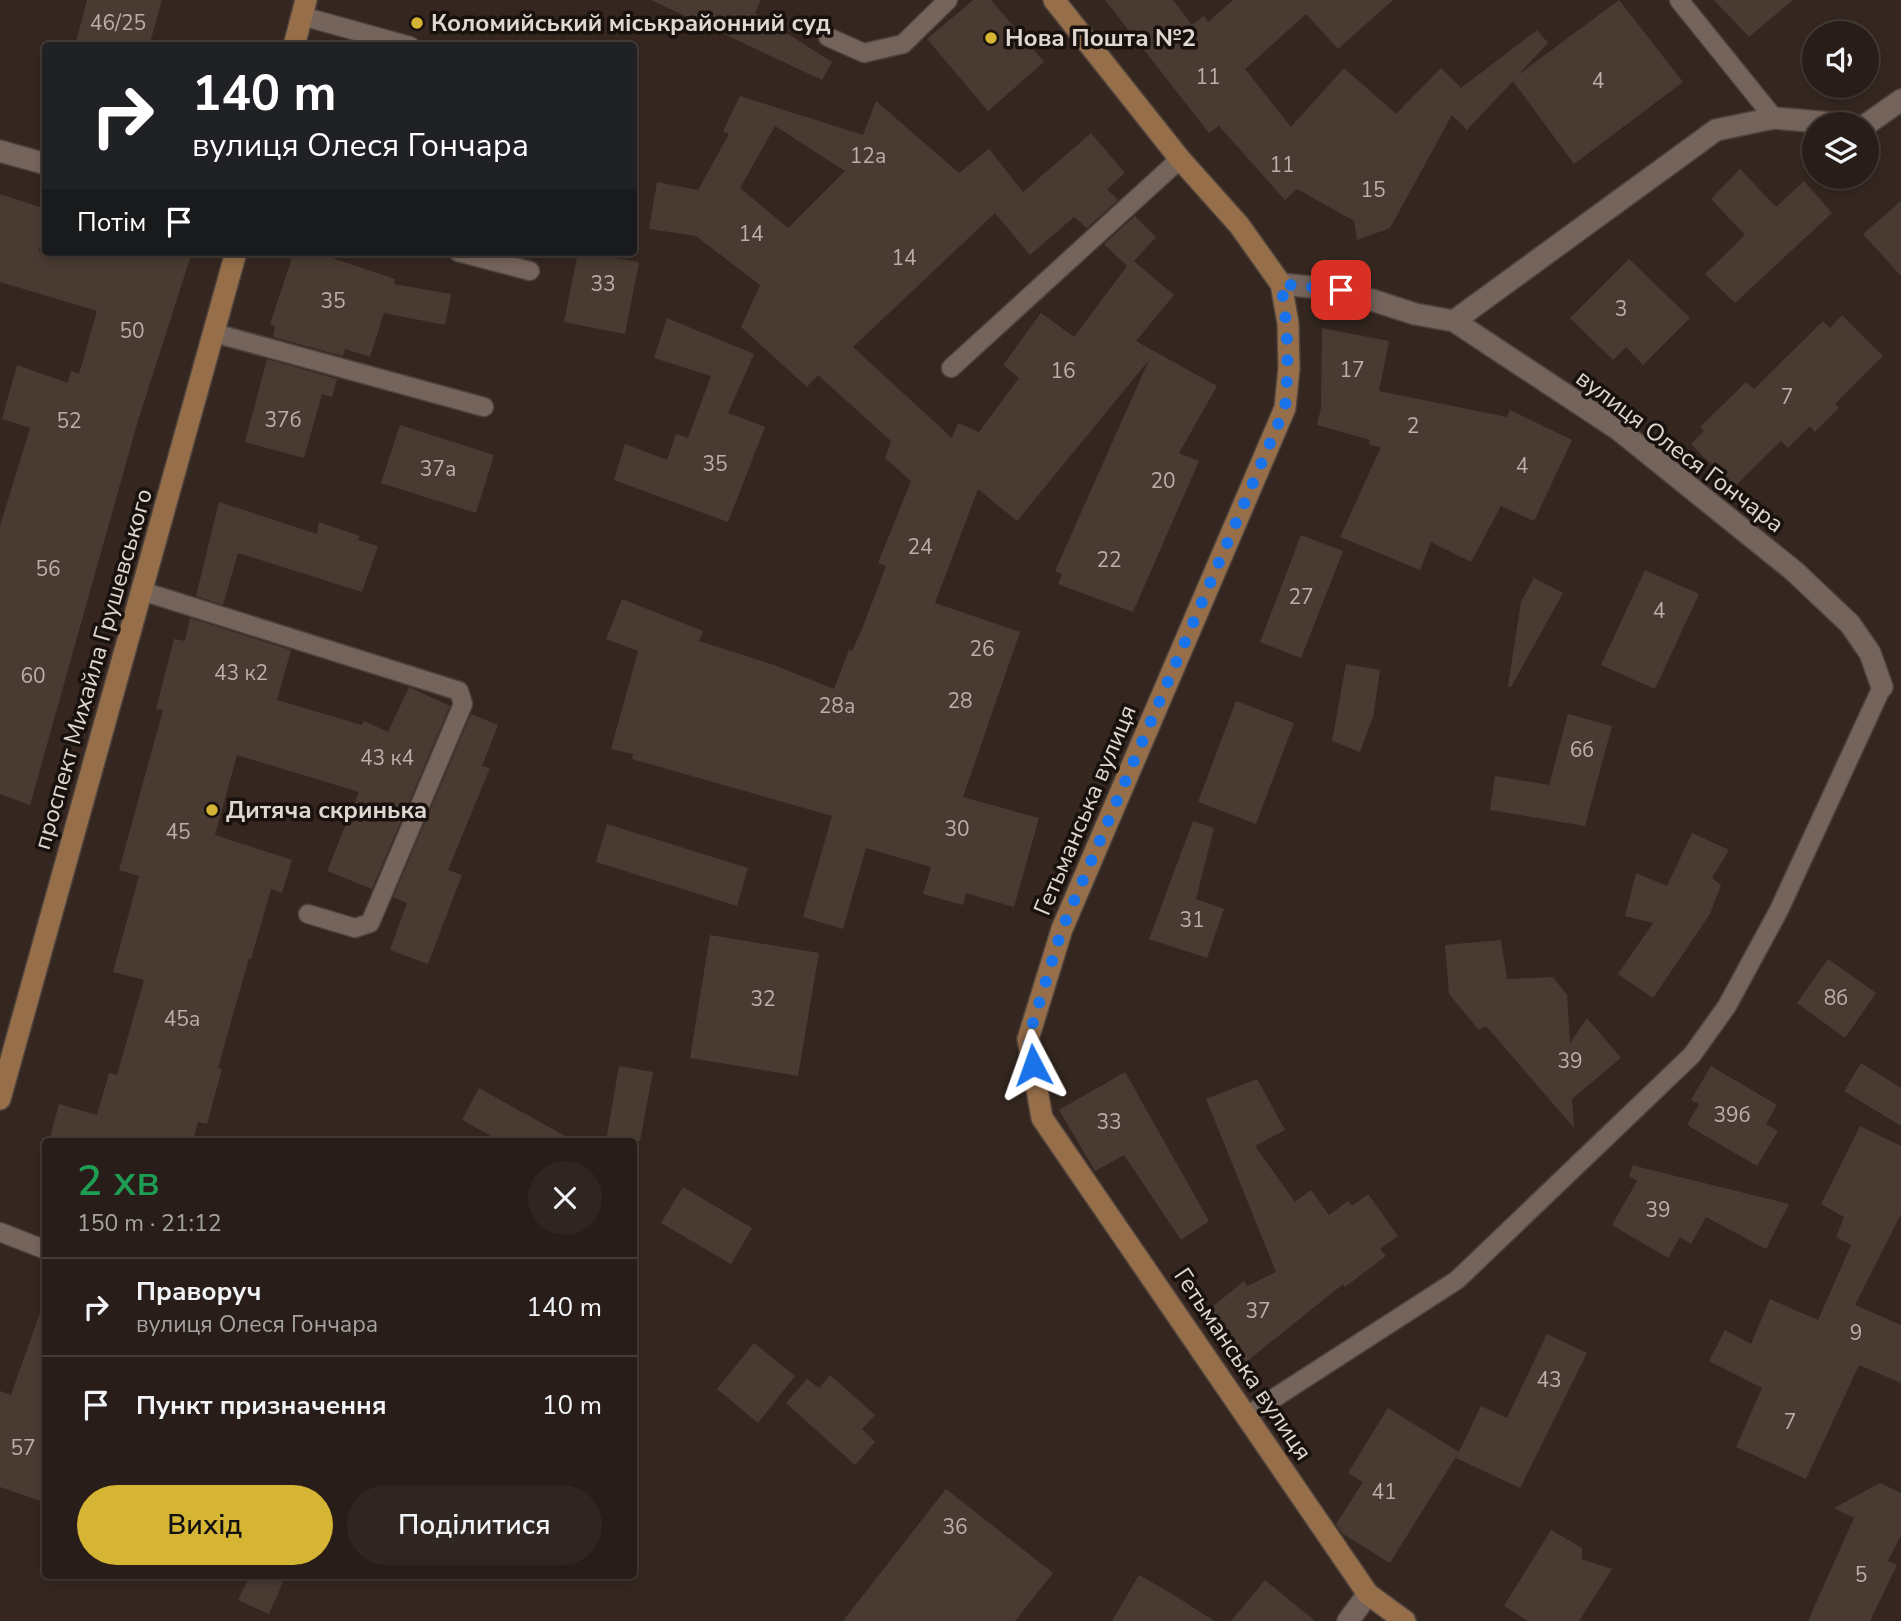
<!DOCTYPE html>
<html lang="uk">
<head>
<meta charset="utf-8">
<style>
	body { margin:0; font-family:"Nunito Sans",sans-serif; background:#302621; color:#f1f3f6; height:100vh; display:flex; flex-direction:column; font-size:26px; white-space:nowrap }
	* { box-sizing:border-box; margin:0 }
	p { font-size:23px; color:#a5a2a2 }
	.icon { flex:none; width:38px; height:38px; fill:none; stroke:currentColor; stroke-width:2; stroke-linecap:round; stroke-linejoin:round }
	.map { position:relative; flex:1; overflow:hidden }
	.details { position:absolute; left:42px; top:1138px; width:595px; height:441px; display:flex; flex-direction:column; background:#281d18; border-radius:7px; box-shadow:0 4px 10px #0003,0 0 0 2px #443b37 }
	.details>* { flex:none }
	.guide { position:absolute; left:42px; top:42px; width:595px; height:214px; border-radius:7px; box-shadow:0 4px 10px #0003,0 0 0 2px #443b37; background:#202124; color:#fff; overflow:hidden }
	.controls { position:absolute; left:1802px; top:21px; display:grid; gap:14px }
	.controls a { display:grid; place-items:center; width:77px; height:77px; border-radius:50%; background:#281d18; box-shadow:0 4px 10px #0003,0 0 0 2px #443b37; font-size:35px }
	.pin { position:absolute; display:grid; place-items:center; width:60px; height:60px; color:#fff; margin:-30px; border-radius:14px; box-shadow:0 4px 10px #0006 }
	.me { position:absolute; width:77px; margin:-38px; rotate:356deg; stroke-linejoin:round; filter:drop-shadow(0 0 5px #0008) }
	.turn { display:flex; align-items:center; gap:24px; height:147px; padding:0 35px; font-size:32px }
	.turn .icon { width:91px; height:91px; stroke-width:2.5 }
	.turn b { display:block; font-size:49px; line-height:60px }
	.then { display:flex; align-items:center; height:66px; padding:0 35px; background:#0003; gap:14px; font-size:26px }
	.round { display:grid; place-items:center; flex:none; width:74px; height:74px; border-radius:37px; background:#302621 }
	.overview { display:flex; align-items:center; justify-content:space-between; height:119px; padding:0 35px }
	h1 { font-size:42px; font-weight:600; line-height:52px; color:#1e9e55 }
	.action { display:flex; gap:14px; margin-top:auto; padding:14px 35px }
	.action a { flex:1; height:80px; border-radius:42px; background:#d6b534; color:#111; font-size:28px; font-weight:600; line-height:80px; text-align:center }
	.action a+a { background:#302621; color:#f1f3f6 }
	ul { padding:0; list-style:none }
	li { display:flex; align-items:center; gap:21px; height:98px; padding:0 35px; border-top:2px solid #443b37 }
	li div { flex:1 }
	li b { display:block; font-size:26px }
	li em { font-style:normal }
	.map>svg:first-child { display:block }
	.building { fill:#493b32; fill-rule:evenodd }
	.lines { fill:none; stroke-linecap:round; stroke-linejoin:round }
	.lane-casing { stroke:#4f433d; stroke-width:21 }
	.street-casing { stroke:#4f433d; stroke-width:24 }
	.secondary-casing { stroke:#4f433d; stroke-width:24 }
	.lane { stroke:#75645c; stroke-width:18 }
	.street { stroke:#75645c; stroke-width:21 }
	.secondary { stroke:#966e49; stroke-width:21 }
	.route { stroke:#1a73e8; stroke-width:12; stroke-dasharray:0 21.6 }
	.poi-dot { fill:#d6b534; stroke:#18110e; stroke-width:2.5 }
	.labels { text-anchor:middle; stroke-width:7; stroke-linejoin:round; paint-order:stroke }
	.number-label { font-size:21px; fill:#baafa9 }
	.poi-label { font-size:24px; font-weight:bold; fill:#e0d6d1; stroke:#18110e; text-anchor:start }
	.street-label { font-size:24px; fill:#e0d6d1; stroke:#18110e }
</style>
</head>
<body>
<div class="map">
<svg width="1901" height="1621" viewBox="0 0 1901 1621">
	<rect width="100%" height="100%" fill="#352720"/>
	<path class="building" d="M87,0H162L149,46H75Z
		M651,0H761L755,13L832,62L822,80Z
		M973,0H991L1044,62L988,111L927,39Z
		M1105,0H1173L1192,25L1204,16L1208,22L1233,0H1393L1338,49L1306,14L1245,69L1291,127L1344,68L1396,114L1441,68L1461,88L1537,30L1548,43L1518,75L1619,0L1683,82L1574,164L1513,81L1467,130L1452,115L1390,228L1357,240L1354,221L1297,189L1285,200L1219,126L1209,133Z
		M1714,0H1793L1749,37Z
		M740,96L863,135L876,101L959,173L989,149L1023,192L1091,133L1125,173L1107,189L1118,200L1087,228L1074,217L1030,255L995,213L853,347L952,438L958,423L979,432L1019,378L1003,365L1041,313L1074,337L1127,266L1104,244L1135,216L1156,237L1134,261L1174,295L1136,341L1217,386L1179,453L1199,461L1133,612L1058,584L1062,574L1055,571L1149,360L1017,521L978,489L935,603L1020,632L963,797L1039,818L1014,907L966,893L963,905L923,894L931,867L866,848L843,929L803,917L832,816L632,759L633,754L611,749L638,651L606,639L622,599L703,631L699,641L774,665L834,689L849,650L852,651L862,629L886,566L878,563L911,481L885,458L891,441L818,375L807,387L741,327L760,285L696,236L649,229L657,182L698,190L729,134L723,131ZM775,126L845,171L788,228L740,188Z
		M1740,169L1776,207L1804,181L1832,213L1735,303L1705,274L1745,235L1711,199Z
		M0,194L46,209L39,252H192L137,424L30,805L0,794V526L30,428L2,419L17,365L68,383L71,371L79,374L97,311L0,282Z
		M1901,201V276L1863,234Z
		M294,252H314L395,279L394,284L451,294L445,325L384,313L370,357L345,349L343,356L273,337L275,326L270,324Z
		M578,252L639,262L625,334L564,322Z
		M1629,259L1690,318L1643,365L1626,347L1613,360L1570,318Z
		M1842,315L1883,356L1835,404L1839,408L1815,432L1810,426L1788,448L1781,441L1734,487L1691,444L1704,431L1700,427L1746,382L1754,389L1823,321L1830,328Z
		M667,318L754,354L728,413L765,427L728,522L614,480L625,444L667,460L676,434L688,438L711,376L654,358Z
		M1322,328L1389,341L1379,391L1507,417L1510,410L1572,440L1534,521L1501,506L1471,562L1431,542L1420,570L1340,537L1381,447L1369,445L1370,440L1317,425L1321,408Z
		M267,359L337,379L332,397L322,394L304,458L245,442Z
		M400,425L494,455L476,513L381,483Z
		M219,502L317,534L319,522L360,536L358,540L378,546L362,592L238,553L223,605L196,596Z
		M1301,535L1343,551L1301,658L1260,642Z
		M1645,570L1699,594L1655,689L1601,665Z
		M1534,578L1563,593L1511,687L1508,686L1521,602Z
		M190,618L291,650L277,700L362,725L364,721L388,732L409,687L450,706L372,889L327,871L359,792L237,755L215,835L292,860L282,893L271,889L251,959L249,958L218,1068L222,1069L207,1124L198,1122L193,1141H49L59,1104L97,1115L109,1073L117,1075L144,980L113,972L139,876L119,870L163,710L156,709L174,639L185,641Z
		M1346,664L1380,670L1373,717L1360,752L1332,741Z
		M1236,701L1294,723L1256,824L1198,802Z
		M471,714L498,725L482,766L490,768L448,870L462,875L428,964L390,950L407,903L393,897Z
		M1568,714L1612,726L1585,826L1490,810L1495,776L1549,785Z
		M1193,821L1214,828L1196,899L1224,909L1207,958L1149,939Z
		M607,824L748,868L737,906L596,862Z
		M1692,833L1729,850L1712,878L1721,885L1710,914L1653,998L1618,974L1653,923L1625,916L1636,873L1667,886Z
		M710,935L819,953L798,1076L690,1058Z
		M1501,940L1507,979L1553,977L1567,995L1570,1043L1587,1018L1621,1058L1572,1099L1574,1128L1486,1026L1479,1030L1449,994L1445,945Z
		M1828,959L1876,993L1845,1038L1797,1003Z
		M1861,1063L1901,1088V1126L1844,1091Z
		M619,1066L653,1072L640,1141H606Z
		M1711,1066L1777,1105L1766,1124L1778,1131L1757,1166L1687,1125L1699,1104L1691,1100Z
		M1125,1072L1209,1221L1181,1240L1124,1155L1095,1171L1059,1110Z
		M1257,1079L1285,1130L1255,1146L1295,1202L1311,1190L1329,1215L1348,1201L1352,1206L1368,1194L1398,1236L1380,1249L1386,1256L1345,1287L1343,1284L1246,1362L1206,1312L1244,1281L1247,1286L1276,1272L1206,1099Z
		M479,1088L574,1141H500L462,1120Z
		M1860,1126L1901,1146V1214L1855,1305L1901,1325V1383L1859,1365L1806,1479L1736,1447L1762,1388L1709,1361L1725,1330L1751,1344L1770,1299L1818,1320L1851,1245L1836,1237L1844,1217L1821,1204Z
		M1633,1165L1643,1168L1789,1204L1766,1249L1706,1217L1691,1244L1680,1237L1668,1258L1612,1225L1637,1181L1629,1176Z
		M683,1187L752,1228L731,1264L661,1223Z
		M41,1310L46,1311V1503L0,1487V1391L11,1395Z
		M1547,1334L1587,1353L1520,1488L1456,1458L1481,1406L1507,1418Z
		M754,1343L795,1376L758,1423L717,1389Z
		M830,1375L875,1415L862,1429L875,1442L855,1465L786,1403L807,1379L819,1388Z
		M1388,1408L1459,1452L1390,1563L1343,1534L1336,1524L1363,1482L1348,1473Z
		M1880,1483L1901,1493V1535L1888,1561L1897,1565L1870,1621H1808L1854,1518L1834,1508Z
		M946,1489L1053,1573L1015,1621H843Z
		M1551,1530L1582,1548V1559L1612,1569L1579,1621H1528L1504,1606Z
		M250,1575H286L269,1614L238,1600Z
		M1139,1575L1174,1595L1214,1621H1112Z
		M1265,1580L1315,1621H1231Z"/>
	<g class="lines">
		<g class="lane-casing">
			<path id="lane" d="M1679,0L1774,118
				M302,16L410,46
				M828,37L864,53L903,44L948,0
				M458,252L530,271
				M214,333L484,407
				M951,368L1180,159
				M142,591L459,691L463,704L370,923L355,928L308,914
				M0,1232L46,1250
				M1248,1415L1457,1280L1692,1055L1727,1006L1779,910L1882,687"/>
		</g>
		<g class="street-casing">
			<path id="street" d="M1867,124L1901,100
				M0,151L46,164
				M1281,284L1341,290L1415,314L1454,321L1619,430L1794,571L1850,624L1870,653L1882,687
				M1454,321L1716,130L1774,118L1843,124
				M1348,1621L1368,1594"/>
		</g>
		<g class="secondary-casing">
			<path id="secondary" d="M1054,0L1180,159L1239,225L1281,284L1288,323L1289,368L1285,408L1062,929L1028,1039L1042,1118L1368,1594L1405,1621
				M294,46L306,0
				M0,1099L236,252"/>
		</g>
		<use href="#lane" class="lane"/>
		<use href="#street" class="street"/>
		<use href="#secondary" class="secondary"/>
	</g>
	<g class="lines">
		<path class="route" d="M1033,1065L1028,1039L1062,929L1285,408C1289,365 1288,326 1281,284L1341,290"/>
	</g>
	<g class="poi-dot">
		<circle cx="417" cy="23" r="7"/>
		<circle cx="991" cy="38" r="7"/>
		<circle cx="212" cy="810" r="7"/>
	</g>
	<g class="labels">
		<g class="number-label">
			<text x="118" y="30">46/25</text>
			<text x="1208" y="84">11</text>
			<text x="1598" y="88">4</text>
			<text x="868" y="163">12а</text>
			<text x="1282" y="172">11</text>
			<text x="1373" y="197">15</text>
			<text x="751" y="241">14</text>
			<text x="904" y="265">14</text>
			<text x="603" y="291">33</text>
			<text x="333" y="308">35</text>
			<text x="1621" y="316">3</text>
			<text x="132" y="338">50</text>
			<text x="1352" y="377">17</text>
			<text x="1063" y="378">16</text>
			<text x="1787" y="404">7</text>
			<text x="283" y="427">37б</text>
			<text x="69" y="428">52</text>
			<text x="1413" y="433">2</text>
			<text x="715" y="471">35</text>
			<text x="1522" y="473">4</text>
			<text x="438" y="476">37а</text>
			<text x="1163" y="488">20</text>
			<text x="920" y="554">24</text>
			<text x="1109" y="567">22</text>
			<text x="48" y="576">56</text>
			<text x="1301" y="604">27</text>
			<text x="1659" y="618">4</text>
			<text x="982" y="656">26</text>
			<text x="241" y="680">43 к2</text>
			<text x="33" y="683">60</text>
			<text x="960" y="708">28</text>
			<text x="837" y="713">28а</text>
			<text x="1582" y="757">6б</text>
			<text x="387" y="765">43 к4</text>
			<text x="957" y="836">30</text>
			<text x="178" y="839">45</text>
			<text x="1192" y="927">31</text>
			<text x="1836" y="1005">8б</text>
			<text x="763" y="1006">32</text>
			<text x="182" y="1026">45а</text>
			<text x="1570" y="1068">39</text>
			<text x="1732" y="1122">39б</text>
			<text x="1109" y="1129">33</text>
			<text x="1658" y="1217">39</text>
			<text x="1258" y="1318">37</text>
			<text x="1856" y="1340">9</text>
			<text x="1549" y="1387">43</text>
			<text x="1790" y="1429">7</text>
			<text x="23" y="1455">57</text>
			<text x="1384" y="1499">41</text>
			<text x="955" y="1534">36</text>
			<text x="1861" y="1582">5</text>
		</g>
		<g class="poi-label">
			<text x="431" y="31">Коломийський міськрайонний суд</text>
			<text x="1005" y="46">Нова Пошта №2</text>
			<text x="226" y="818">Дитяча скринька</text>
		</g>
		<g class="street-label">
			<text transform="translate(1680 451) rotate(37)" y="8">вулиця Олеся Гончара</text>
			<text transform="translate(93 669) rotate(-74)" y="8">проспект Михайла Грушевського</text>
			<text transform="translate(1085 810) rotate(-67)" y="8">Гетьманська вулиця</text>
			<text transform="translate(1243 1364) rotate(56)" y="8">Гетьманська вулиця</text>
		</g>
	</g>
</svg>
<div class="controls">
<a><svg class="icon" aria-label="sound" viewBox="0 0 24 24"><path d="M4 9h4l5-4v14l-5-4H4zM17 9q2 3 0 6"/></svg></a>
<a><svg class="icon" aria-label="layers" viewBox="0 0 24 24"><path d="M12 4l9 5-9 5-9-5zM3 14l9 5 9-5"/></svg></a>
</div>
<div class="pin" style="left:1341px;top:290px;background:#d93025"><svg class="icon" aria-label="arrive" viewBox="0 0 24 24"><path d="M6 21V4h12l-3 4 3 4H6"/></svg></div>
<svg class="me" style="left:1033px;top:1065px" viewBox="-20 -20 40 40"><path d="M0-17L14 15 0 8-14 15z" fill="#1a73e8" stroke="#fff" stroke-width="4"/></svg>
<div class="guide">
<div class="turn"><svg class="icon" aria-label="right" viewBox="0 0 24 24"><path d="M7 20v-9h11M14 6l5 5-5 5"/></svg><div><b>140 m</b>вулиця Олеся Гончара</div></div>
<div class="then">Потім<svg class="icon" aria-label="arrive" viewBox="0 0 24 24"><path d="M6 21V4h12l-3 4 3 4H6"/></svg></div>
</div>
<section class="details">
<div class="overview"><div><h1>2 хв</h1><p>150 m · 21:12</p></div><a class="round"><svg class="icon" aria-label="close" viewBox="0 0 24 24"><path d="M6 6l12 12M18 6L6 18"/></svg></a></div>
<ul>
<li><svg class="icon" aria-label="right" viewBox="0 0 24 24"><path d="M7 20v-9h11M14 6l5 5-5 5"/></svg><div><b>Праворуч</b><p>вулиця Олеся Гончара</p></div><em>140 m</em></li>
<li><svg class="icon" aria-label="arrive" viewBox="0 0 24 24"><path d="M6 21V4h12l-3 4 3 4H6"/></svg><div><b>Пункт призначення</b></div><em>10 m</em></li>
</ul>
<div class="action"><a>Вихід</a><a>Поділитися</a></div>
</section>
</div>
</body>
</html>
